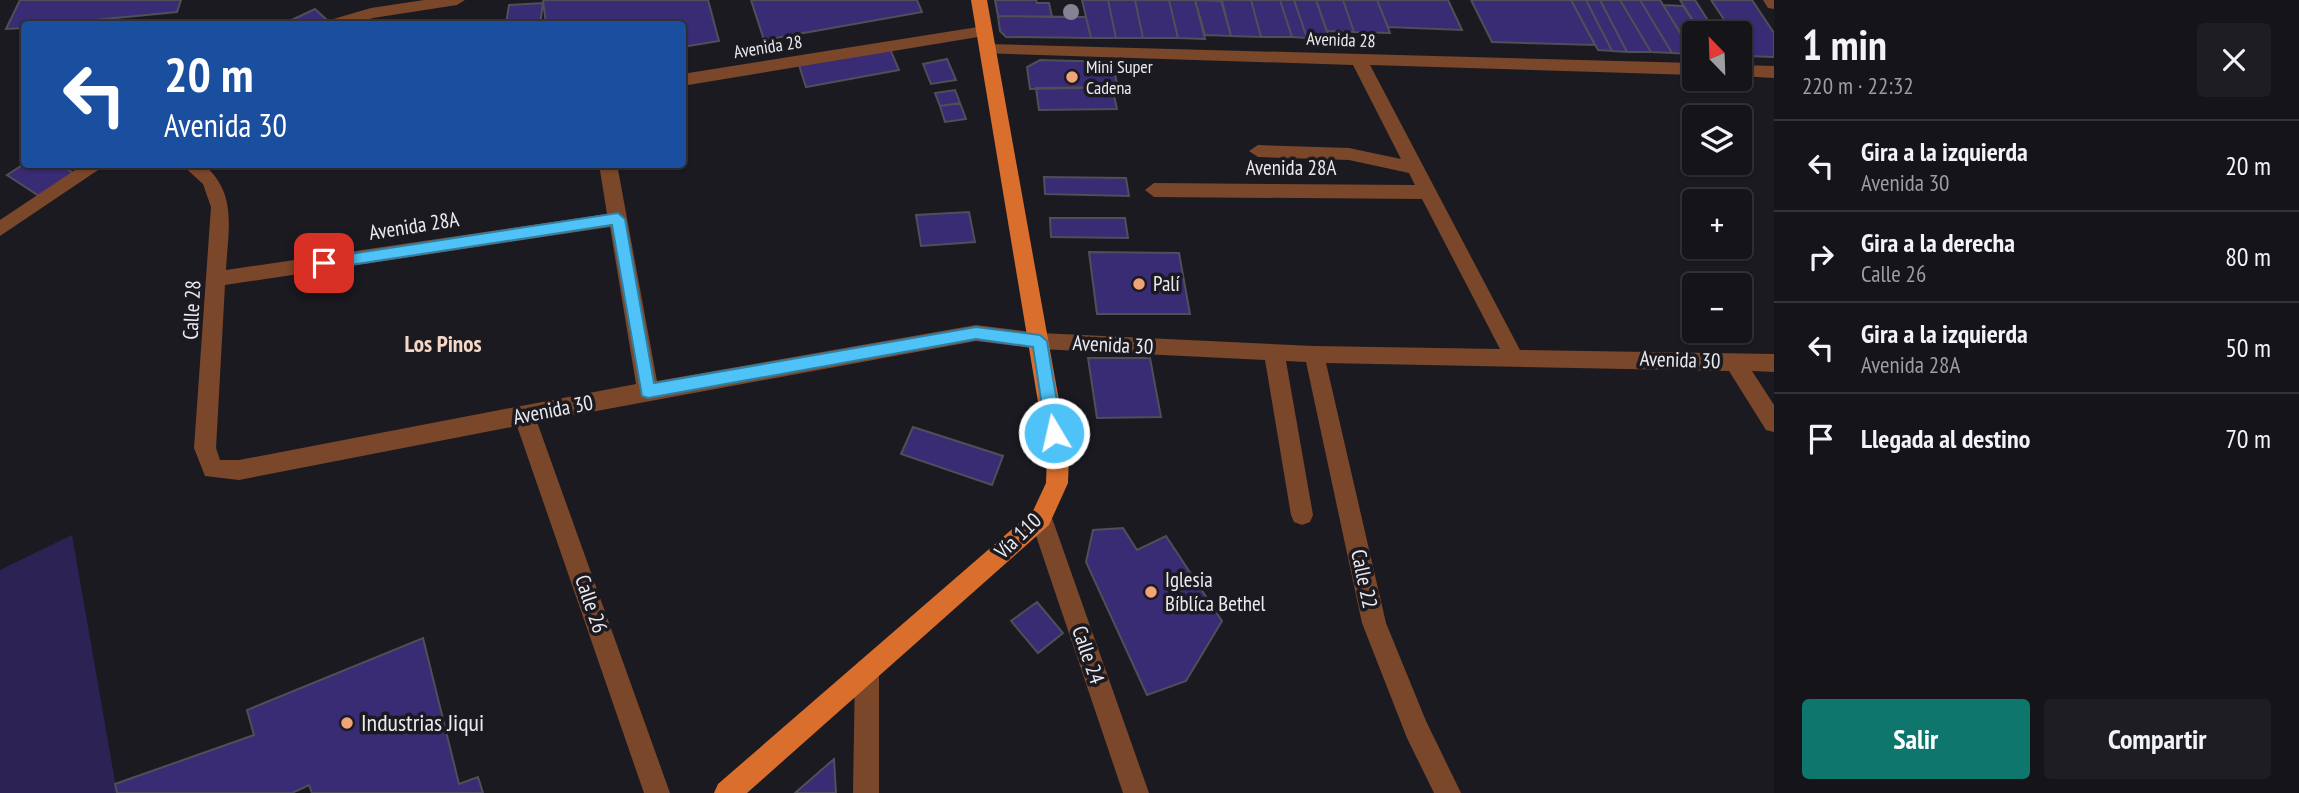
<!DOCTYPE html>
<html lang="es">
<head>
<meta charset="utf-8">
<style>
	body { margin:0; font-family:"PT Sans Narrow",sans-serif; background:#1d1d22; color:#f1f3f6; height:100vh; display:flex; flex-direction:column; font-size:26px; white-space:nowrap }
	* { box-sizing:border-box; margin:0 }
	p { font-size:23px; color:#9d9ea2 }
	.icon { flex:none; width:38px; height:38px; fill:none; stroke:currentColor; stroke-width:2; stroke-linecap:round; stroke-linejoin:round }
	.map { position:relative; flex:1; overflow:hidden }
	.side { display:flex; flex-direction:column; background:#141419; width:525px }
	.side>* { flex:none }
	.hud { position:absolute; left:21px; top:21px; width:665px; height:147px; border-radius:7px; box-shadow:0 2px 5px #0004,0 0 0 2px #333338; background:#1a4fa0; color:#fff; overflow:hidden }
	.needle { width:46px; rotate:337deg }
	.tools { position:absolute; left:1682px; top:21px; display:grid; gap:14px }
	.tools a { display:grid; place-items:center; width:70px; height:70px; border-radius:7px; background:#141419; box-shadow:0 2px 5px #0004,0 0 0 2px #333338; font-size:35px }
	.pin { position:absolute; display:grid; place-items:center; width:60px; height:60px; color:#fff; margin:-30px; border-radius:14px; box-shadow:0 4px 10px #0006 }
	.me { position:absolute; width:77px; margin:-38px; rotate:351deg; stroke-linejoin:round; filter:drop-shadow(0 0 5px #0008) }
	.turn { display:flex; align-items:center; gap:24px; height:147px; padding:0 28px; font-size:32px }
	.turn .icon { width:91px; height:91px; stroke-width:2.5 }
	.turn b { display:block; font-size:49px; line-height:60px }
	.round { display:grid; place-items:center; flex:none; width:74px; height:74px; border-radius:7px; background:#1d1d22 }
	.overview { display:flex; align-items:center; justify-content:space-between; height:119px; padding:0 28px }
	h1 { font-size:42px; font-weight:800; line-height:52px }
	.primary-button { display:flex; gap:14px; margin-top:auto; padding:14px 28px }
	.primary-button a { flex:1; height:80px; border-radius:7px; background:#0f766e; color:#fff; font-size:28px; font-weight:800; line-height:80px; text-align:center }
	.primary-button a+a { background:#1d1d22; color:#f1f3f6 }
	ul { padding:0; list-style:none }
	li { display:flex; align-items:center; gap:21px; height:91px; padding:0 28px; border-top:2px solid #333338 }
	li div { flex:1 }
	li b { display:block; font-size:26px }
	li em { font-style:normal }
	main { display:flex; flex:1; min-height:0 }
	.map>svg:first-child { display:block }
	.green { fill:#2c2354 }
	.building { fill:#3a2b75; stroke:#4f4f57; stroke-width:2 }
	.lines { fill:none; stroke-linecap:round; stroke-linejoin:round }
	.minor { fill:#7a472a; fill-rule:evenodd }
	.major { fill:#da6f2d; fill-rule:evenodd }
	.tree { fill:#858393 }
	.route { fill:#4fc3f7; stroke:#337fa1; stroke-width:2 }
	.poi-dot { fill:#f0a279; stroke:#1b1a21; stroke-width:2.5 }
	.labels { text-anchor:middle; stroke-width:7; stroke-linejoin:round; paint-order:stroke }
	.far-street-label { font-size:18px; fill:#eaeaef; stroke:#1b1a21 }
	.far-poi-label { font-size:18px; fill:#eaeaef; stroke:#1b1a21; text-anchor:start }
	.street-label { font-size:21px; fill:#eaeaef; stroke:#1b1a21 }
	.poi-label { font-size:21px; fill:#eaeaef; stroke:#1b1a21; text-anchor:start }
	.neighbourhood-label { font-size:23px; font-weight:bold; fill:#f5d7c8; stroke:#1b1a21 }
	.near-poi-label { font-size:24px; fill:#eaeaef; stroke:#1b1a21; text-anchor:start }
</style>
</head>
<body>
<main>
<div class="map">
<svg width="1774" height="793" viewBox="0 0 1774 793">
	<rect width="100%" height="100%" fill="#1b1a21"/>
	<path class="green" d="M72,535L117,793H0V570Z"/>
	<path class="building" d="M20,0H181L177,12L54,24H24V28L6,29Z
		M543,0H708L719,41L682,47V24H546Z
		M751,0H917L922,12L764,40Z
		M995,0H1036L1037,3H1049L1052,17L998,16Z
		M1082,0H1108L1116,38H1091Z
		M1108,0H1135L1143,38H1116Z
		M1135,0H1169L1178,38H1143Z
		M1169,0H1195L1205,39L1178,38Z
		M1195,0L1222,1L1231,36L1205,35Z
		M1251,0H1280L1292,37H1261Z
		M1251,0L1261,37L1231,36L1221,0Z
		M1280,0H1294L1307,38L1292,37Z
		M1294,0H1316L1329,38H1307Z
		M1316,0H1343L1354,32L1327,31Z
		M1343,0H1377L1390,33L1354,32Z
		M1377,0H1448L1462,30L1388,27Z
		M1471,0H1571L1595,45L1492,42Z
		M1571,0H1586L1612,51L1598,50Z
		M1586,0H1600L1627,52L1612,51Z
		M1600,0H1620L1651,52H1627Z
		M1620,0H1640L1672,53L1651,52Z
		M1640,0H1660L1693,54L1672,53Z
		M1680,0H1695L1716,33H1701Z
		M1711,0H1752L1774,33V57L1747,56L1740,44V33H1733Z
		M543,3L540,24H506L509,5Z
		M1663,5L1683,6L1701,33H1694V54Z
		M315,9L327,20L318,24H283Z
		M998,16L1086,17L1091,38L1006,37L1000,31Z
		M1708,20H1724L1733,33H1716Z
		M890,49L899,70L806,87L799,65Z
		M947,59L956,80L931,84L923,64Z
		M1040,60L1112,62L1118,87L1030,89L1027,67Z
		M1112,87L1117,109L1039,110L1036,88Z
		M955,90L960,103L940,106L935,93Z
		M960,103L966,119L945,122L940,106Z
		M24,164H60L73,173L39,196L7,175Z
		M1044,177L1126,178L1129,196L1045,194Z
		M969,212L975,242L921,246L916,215Z
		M1050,218H1125L1128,238L1051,237Z
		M1089,252L1179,253L1190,314H1097Z
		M1088,358H1150L1161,417L1097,418Z
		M913,427L1003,456L992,485L901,454Z
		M1123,528L1137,550L1166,536L1222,621L1186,681L1147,695L1086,562L1093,530Z
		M1037,602L1063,633L1038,653L1011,621Z
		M423,638L459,784L478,777L483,793H312L309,785L292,793H117L115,784L254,735L247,710Z
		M834,759L836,793H795Z"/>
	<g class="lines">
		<path class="minor" d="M424,0H465L457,5L373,18L352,24H328L330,20L371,8Z
			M1763,0H1774V9L1768,8Z
			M984,26L992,31L990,35L682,86V74Z
			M987,44L1694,63V75L1370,65L1520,350L1774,354V372L1752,371L1774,405V432L1766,430L1729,371L1326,363L1386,623L1426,721L1461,793H1434L1407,738L1362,623L1306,362L1286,361L1313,515L1310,522L1302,525L1294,522L1291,515L1265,360L1040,349L976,341L537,422L670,793H644L517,426L239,480L205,476L194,448L211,207L203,184L181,164H203C238,193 228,229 226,270L607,214L599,164H617L657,381L976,325L1040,333L1314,346L1500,349L1422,199L1154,197L1145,190L1154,183L1415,185L1409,173L1349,160L1258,157L1249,151L1258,145L1349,148L1401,159L1353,65L981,53L979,49ZM610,227L636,384L239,460H220L216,448L225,285Z
			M1740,65L1774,66V78L1740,76Z
			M84,164H107L0,236V220Z
			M1041,508L1049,511L1052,518L1149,793H1123L1030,518L1033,511Z
			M867,659L876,662L879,671V793H853L855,671L858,662Z"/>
		<path class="major" d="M971,0H987L1069,456L1068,483L1049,525L747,793H714L718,784L1033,511L1046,483L1047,456Z"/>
	</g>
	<circle class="tree" cx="1071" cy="12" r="8"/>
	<path class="route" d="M618,213L625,219L654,383L976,327L1040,335L1047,341L1062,433L1060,438H1048L1046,433L1033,347L976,339L648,398L642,396L612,225L324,269L317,263L324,258Z"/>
	<g class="poi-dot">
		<circle cx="1072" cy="77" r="7"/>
		<circle cx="1139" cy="284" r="7"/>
		<circle cx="1151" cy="592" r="7"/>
		<circle cx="347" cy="723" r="7"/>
	</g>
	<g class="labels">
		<g class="far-street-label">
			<text transform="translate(1341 40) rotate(2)" y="6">Avenida 28</text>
			<text transform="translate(768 47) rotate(-9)" y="6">Avenida 28</text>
		</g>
		<g class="far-poi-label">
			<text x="1086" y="73">Mini Super<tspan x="1086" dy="21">Cadena</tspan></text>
		</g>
		<g class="street-label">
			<text x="1291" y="175">Avenida 28A</text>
			<text transform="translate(414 226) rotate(-9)" y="7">Avenida 28A</text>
			<text transform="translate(192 310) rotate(-87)" y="7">Calle 28</text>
			<text transform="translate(1113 345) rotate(3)" y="7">Avenida 30</text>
			<text transform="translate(1680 360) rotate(2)" y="7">Avenida 30</text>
			<text transform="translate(553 410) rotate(-11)" y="7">Avenida 30</text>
			<text transform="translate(1018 536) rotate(-44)" y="7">Vía 110</text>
			<text transform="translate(1364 579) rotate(78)" y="7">Calle 22</text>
			<text transform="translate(591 604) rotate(71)" y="7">Calle 26</text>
			<text transform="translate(1088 655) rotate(71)" y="7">Calle 24</text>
		</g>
		<g class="poi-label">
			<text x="1153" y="291">Palí</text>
			<text x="1165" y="587">Iglesia<tspan x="1165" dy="24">Bíblíca Bethel</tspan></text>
		</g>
		<g class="neighbourhood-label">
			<text x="443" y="352">Los Pinos</text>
		</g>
		<g class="near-poi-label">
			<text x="361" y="731">Industrias Jiqui</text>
		</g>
	</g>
</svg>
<div class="tools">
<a><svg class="needle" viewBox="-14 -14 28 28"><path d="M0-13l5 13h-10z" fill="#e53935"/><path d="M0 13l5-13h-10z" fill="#9d9ea2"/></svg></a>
<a><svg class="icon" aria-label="layers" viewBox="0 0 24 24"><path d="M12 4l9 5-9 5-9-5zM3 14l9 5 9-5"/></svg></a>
<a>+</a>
<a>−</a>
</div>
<div class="pin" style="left:324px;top:263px;background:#d93025"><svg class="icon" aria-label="arrive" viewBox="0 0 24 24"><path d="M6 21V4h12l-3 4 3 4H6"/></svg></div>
<svg class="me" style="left:1054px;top:433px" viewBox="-20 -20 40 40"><circle r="17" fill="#4fc3f7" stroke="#fff" stroke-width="3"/><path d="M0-11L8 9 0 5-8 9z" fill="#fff"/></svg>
<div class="hud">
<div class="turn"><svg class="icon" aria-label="left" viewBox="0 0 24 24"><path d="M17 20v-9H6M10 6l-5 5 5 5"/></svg><div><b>20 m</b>Avenida 30</div></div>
</div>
</div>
<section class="side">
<div class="overview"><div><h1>1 min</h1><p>220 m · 22:32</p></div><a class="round"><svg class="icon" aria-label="close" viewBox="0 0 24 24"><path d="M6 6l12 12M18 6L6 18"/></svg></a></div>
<ul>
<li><svg class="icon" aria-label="left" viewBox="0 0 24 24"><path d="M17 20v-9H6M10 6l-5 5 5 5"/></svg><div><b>Gira a la izquierda</b><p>Avenida 30</p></div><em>20 m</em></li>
<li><svg class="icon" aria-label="right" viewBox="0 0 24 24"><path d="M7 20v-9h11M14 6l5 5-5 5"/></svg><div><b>Gira a la derecha</b><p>Calle 26</p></div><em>80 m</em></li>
<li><svg class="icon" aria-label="left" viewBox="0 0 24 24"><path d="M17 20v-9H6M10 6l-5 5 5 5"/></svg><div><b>Gira a la izquierda</b><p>Avenida 28A</p></div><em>50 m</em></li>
<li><svg class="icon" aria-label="arrive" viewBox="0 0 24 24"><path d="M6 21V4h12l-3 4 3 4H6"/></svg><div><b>Llegada al destino</b></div><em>70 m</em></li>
</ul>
<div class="primary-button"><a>Salir</a><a>Compartir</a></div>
</section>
</main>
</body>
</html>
